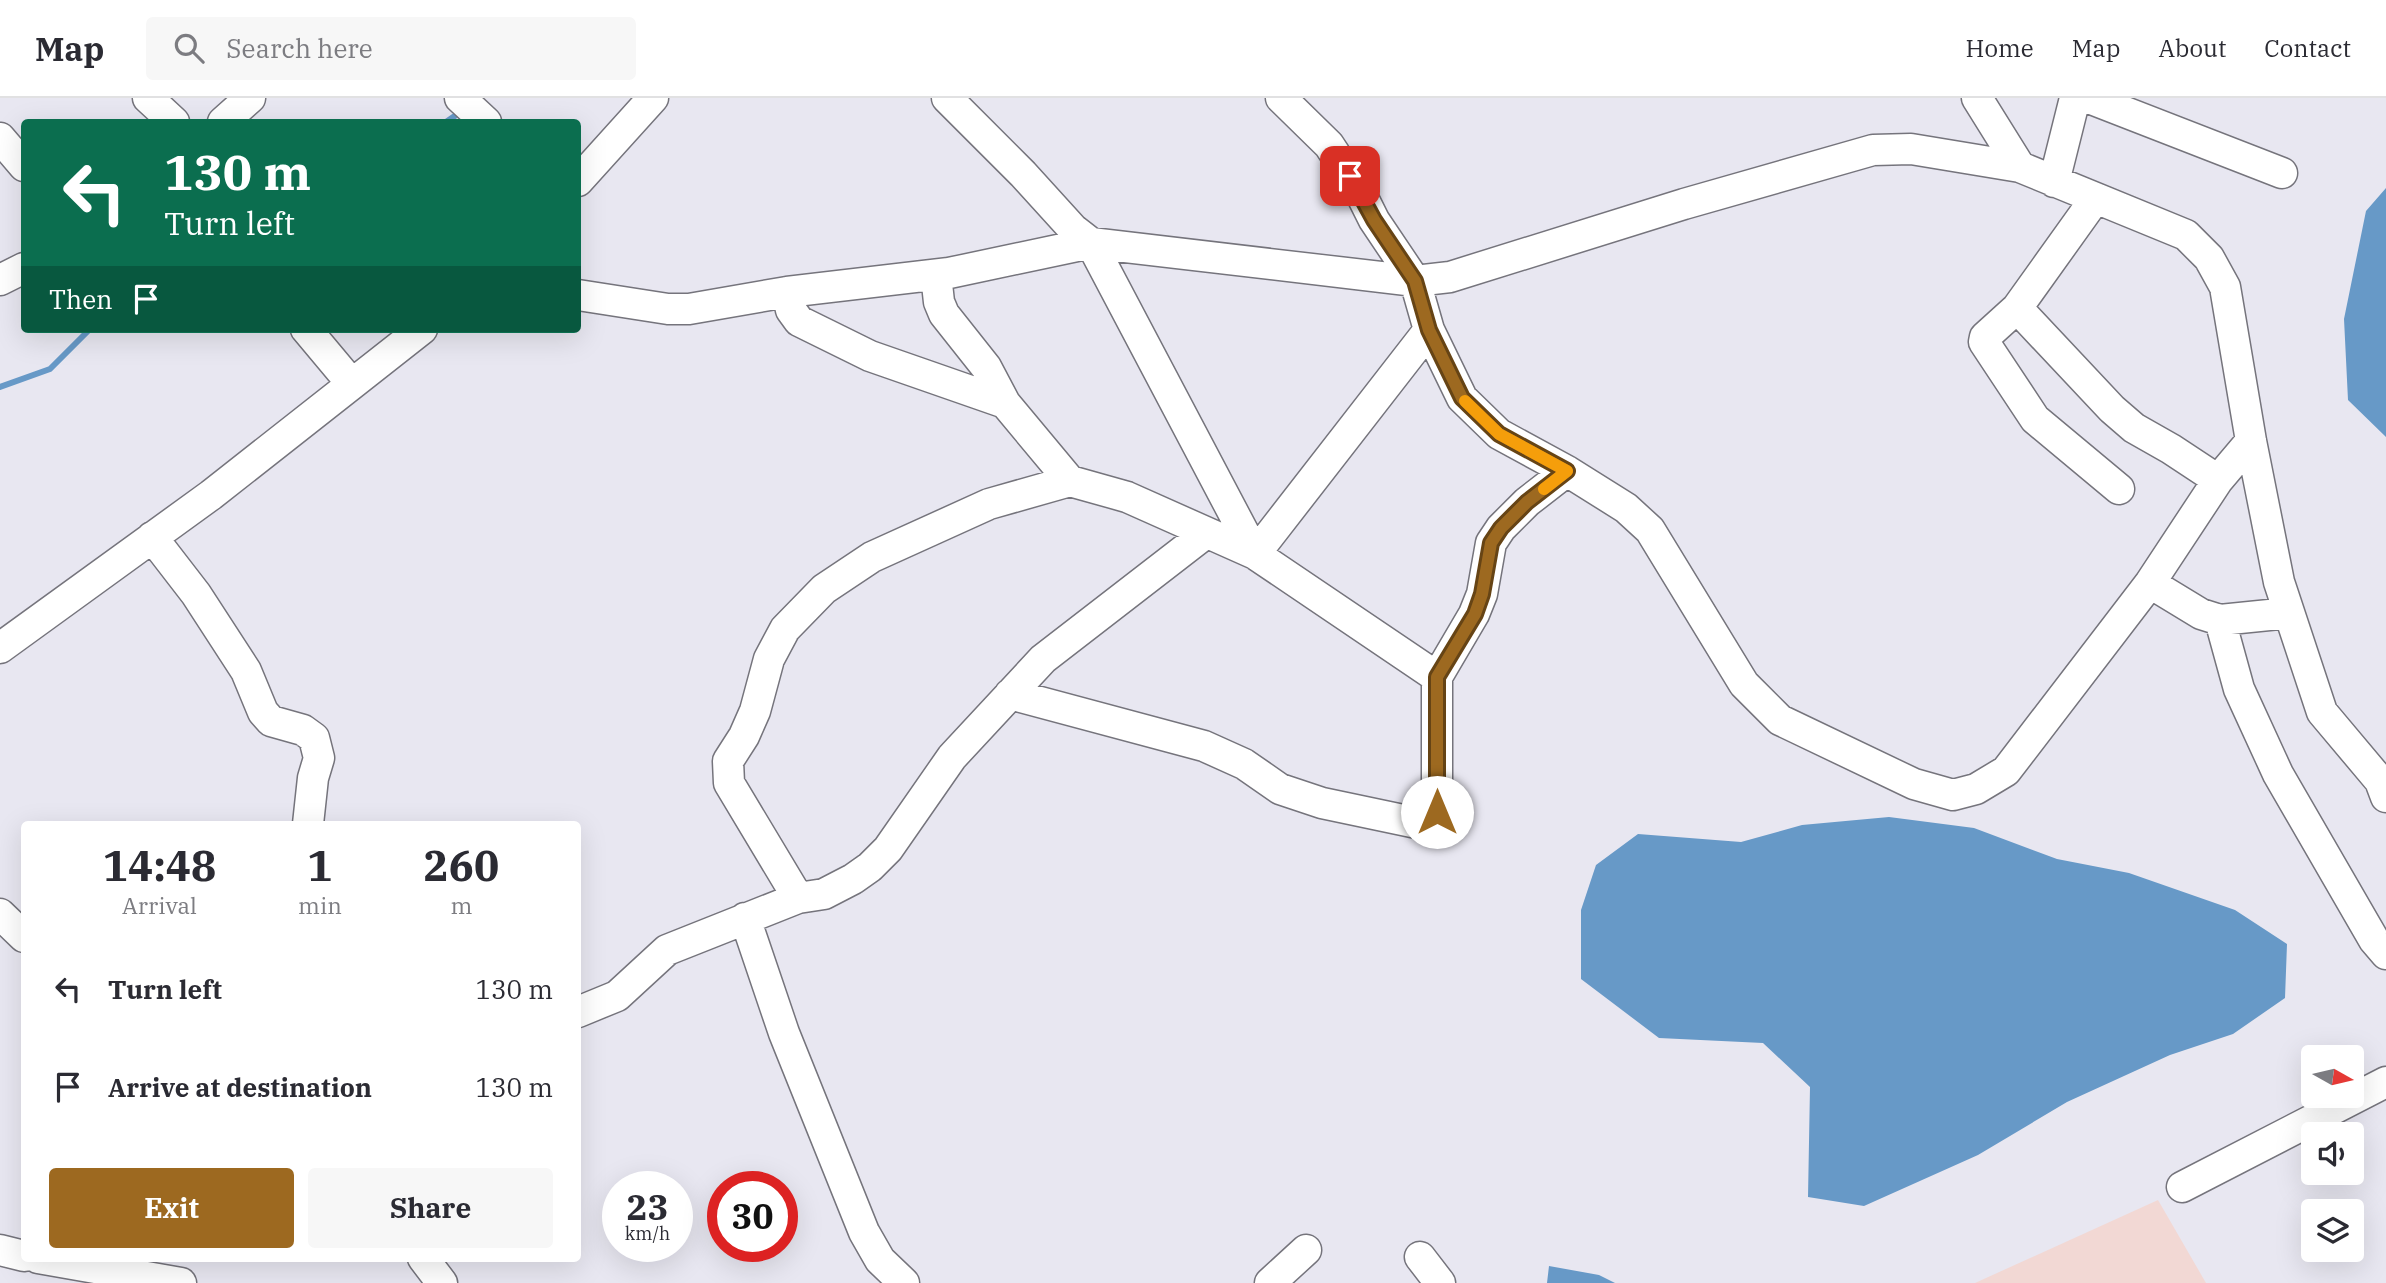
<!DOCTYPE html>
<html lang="en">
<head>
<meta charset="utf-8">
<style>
	body { margin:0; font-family:"IBM Plex Serif",serif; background:#f7f7f7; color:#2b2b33; height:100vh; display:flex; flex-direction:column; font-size:26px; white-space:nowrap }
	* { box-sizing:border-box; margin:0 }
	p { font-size:23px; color:#7c7c81 }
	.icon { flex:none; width:38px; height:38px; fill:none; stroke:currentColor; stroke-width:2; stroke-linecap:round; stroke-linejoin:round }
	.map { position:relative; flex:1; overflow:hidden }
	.details { position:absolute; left:21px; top:723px; width:560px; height:441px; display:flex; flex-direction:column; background:#fff; border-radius:7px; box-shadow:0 7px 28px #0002 }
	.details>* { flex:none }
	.top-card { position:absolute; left:21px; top:21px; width:560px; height:214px; border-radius:7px; box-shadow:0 7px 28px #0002; background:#0b6e4f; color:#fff; overflow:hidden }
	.needle { width:46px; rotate:98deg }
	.controls { position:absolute; left:2301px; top:947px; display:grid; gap:14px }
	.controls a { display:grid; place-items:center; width:63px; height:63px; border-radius:7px; background:#fff; box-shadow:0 7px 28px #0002; font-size:35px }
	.speed { position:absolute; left:602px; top:1073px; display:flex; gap:14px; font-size:35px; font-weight:700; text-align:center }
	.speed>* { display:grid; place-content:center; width:91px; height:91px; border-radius:50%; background:#fff; box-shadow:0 7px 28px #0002; line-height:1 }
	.speed small { font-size:18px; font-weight:400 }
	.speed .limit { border:10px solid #d22; background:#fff; color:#111 }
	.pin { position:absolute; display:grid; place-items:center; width:60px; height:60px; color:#fff; margin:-30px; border-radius:14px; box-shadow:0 4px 10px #0006 }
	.me { position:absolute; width:77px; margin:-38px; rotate:0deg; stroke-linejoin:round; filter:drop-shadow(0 0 5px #0008) }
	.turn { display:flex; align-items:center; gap:24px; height:147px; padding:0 28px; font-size:32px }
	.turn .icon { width:91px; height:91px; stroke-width:2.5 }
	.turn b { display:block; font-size:49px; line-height:60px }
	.then { display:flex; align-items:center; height:66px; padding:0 28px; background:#0003; gap:14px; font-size:26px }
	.eta { display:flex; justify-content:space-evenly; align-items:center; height:119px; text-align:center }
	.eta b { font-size:42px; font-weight:700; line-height:49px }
	.primary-button { display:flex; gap:14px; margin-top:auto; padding:14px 28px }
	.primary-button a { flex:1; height:80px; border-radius:7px; background:#9d6920; color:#fff; font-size:28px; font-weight:700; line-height:80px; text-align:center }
	.primary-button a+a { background:#f7f7f7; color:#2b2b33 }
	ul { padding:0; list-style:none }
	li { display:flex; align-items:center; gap:21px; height:98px; padding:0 28px }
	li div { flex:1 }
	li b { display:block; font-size:26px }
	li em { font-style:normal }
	header { display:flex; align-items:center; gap:42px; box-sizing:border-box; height:98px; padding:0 35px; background:#fff; border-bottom:2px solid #e1e1e2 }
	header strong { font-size:33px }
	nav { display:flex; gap:38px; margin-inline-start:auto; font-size:24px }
	.search { width:490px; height:63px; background:#f7f7f7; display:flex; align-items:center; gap:18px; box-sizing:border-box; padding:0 24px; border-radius:7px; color:#7c7c81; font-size:26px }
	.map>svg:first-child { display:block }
	.education { fill:#f2d8d4 }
	.water { fill:#6799c7 }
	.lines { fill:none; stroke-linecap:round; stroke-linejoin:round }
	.stream { stroke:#6799c7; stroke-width:6 }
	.minor-casing { stroke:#75747c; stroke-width:33 }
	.minor { stroke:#fff; stroke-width:30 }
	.route-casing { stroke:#664415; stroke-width:18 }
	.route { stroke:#9d6920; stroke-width:12 }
	.slow { stroke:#f59e0b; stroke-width:12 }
</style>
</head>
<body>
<header>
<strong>Map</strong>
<div class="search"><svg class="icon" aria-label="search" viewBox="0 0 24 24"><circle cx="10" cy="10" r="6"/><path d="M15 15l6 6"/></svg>Search here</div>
<nav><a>Home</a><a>Map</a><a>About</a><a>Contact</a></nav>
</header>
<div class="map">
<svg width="2386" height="1185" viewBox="0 0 2386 1185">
	<rect width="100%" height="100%" fill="#e8e7f1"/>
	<path class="education" d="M2158,1102L2206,1185H1975Z"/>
	<path class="water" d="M2386,90V339L2348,302L2344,221L2366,113Z
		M1889,719L1974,730L2057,761L2129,775L2235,812L2287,846L2285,900L2233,936L2170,957L2067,1004L1978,1057L1864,1108L1808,1099L1810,989L1763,945L1659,940L1581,881V812L1596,767L1638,736L1741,744L1802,727Z
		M1549,1168L1599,1177L1615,1185H1547Z"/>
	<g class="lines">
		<path class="stream" d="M446,24L462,13
			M0,289L50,271L90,231"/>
		<g class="minor-casing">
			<path id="minor" d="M148,0L174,24
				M460,0L486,24
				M947,0L1023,76L1073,131L1091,145L1255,456L1437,579
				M1281,0L1329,47L1360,94L1374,122L1415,183L1429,232L1462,300L1499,336L1567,373L1626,410L1650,432L1744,586L1780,622L1914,686L1953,697L1976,691L2006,673L2150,485L2218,382L2251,343
				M1977,0L2020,69
				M2089,0L2282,75
				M223,24L250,0
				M0,40L24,68
				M578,83L653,0
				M2054,84L2075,0
				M2095,101L2017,210L1985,239L1984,244L2035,321L2119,391
				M936,177L939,204L944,216L986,269L1005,305
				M0,182L24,170
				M787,194L791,212L799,223L870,258L1005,305L1070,383
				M578,197L668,211H689L787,194L949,175L1091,145L1415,183L1450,179L1684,106L1873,52L1911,51L2020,69L2186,137L2209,160L2225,189L2251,343L2279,484L2322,614L2380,683L2386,699
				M2017,210L2112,311L2134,330L2171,351L2218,382
				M306,231L352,286
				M152,439L196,496L246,573L263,614L271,623L303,632L314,640L319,660L313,680L308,726
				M2150,485L2201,516L2220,522L2289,515
				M2220,522L2239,591L2278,676L2374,842L2386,856
				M0,550L211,397L422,231
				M1010,596L1204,648L1244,666L1280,691L1322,705L1417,725H1432L1437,714V579L1474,516L1482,496L1491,445L1501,430L1527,404L1567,373
				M798,800L729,685L728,663L744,638L755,613L769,561L785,531L824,491L872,459L989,406L1070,383L1127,399L1255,456L1429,232
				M0,816L24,839
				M745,820L784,935L864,1134L880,1162L904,1185
				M578,914L617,898L667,852L798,800L824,796L853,781L870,769L888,751L952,659L1043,561L1206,435
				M2182,1089L2386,984
				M0,1152L24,1158
				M1420,1159L1440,1185
				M38,1160L181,1185
				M423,1160L442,1185
				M1270,1185L1306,1152"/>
		</g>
		<use href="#minor" class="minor"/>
	</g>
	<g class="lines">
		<g class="route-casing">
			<path id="route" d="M1350,78L1374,122L1415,183L1429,232L1462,300L1499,336L1567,373L1527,404L1501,430L1491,445L1482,496L1475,516L1437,579V714"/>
		</g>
		<use href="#route" class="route"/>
		<path class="slow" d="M1465,303L1499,336L1567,373L1544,391"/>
	</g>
</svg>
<div class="controls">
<a><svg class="needle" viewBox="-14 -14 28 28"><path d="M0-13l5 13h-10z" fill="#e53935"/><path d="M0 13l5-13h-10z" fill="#7c7c81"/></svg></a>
<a><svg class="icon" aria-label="sound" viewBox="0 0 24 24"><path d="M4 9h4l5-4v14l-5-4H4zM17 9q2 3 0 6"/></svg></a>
<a><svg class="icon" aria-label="layers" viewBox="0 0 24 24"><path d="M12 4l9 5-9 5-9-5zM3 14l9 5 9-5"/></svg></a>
</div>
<div class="speed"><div>23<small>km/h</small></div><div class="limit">30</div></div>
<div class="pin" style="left:1350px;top:78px;background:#d93025"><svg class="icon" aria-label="arrive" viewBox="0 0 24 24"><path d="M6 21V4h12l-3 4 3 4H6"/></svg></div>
<svg class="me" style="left:1437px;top:714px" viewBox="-20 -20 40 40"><circle r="19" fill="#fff"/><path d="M0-13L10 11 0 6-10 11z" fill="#9d6920"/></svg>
<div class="top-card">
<div class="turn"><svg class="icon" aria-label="left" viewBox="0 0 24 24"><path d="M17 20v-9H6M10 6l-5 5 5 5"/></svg><div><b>130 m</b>Turn left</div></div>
<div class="then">Then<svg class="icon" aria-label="arrive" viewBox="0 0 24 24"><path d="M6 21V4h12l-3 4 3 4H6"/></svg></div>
</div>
<section class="details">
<div class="eta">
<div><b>14:48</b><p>Arrival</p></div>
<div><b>1</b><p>min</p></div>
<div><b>260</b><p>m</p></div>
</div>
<ul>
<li><svg class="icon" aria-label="left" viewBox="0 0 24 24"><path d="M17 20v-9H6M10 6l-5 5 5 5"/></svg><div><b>Turn left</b></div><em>130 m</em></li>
<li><svg class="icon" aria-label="arrive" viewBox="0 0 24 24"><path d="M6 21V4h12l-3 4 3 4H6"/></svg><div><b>Arrive at destination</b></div><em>130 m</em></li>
</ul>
<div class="primary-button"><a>Exit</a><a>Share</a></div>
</section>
</div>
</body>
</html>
